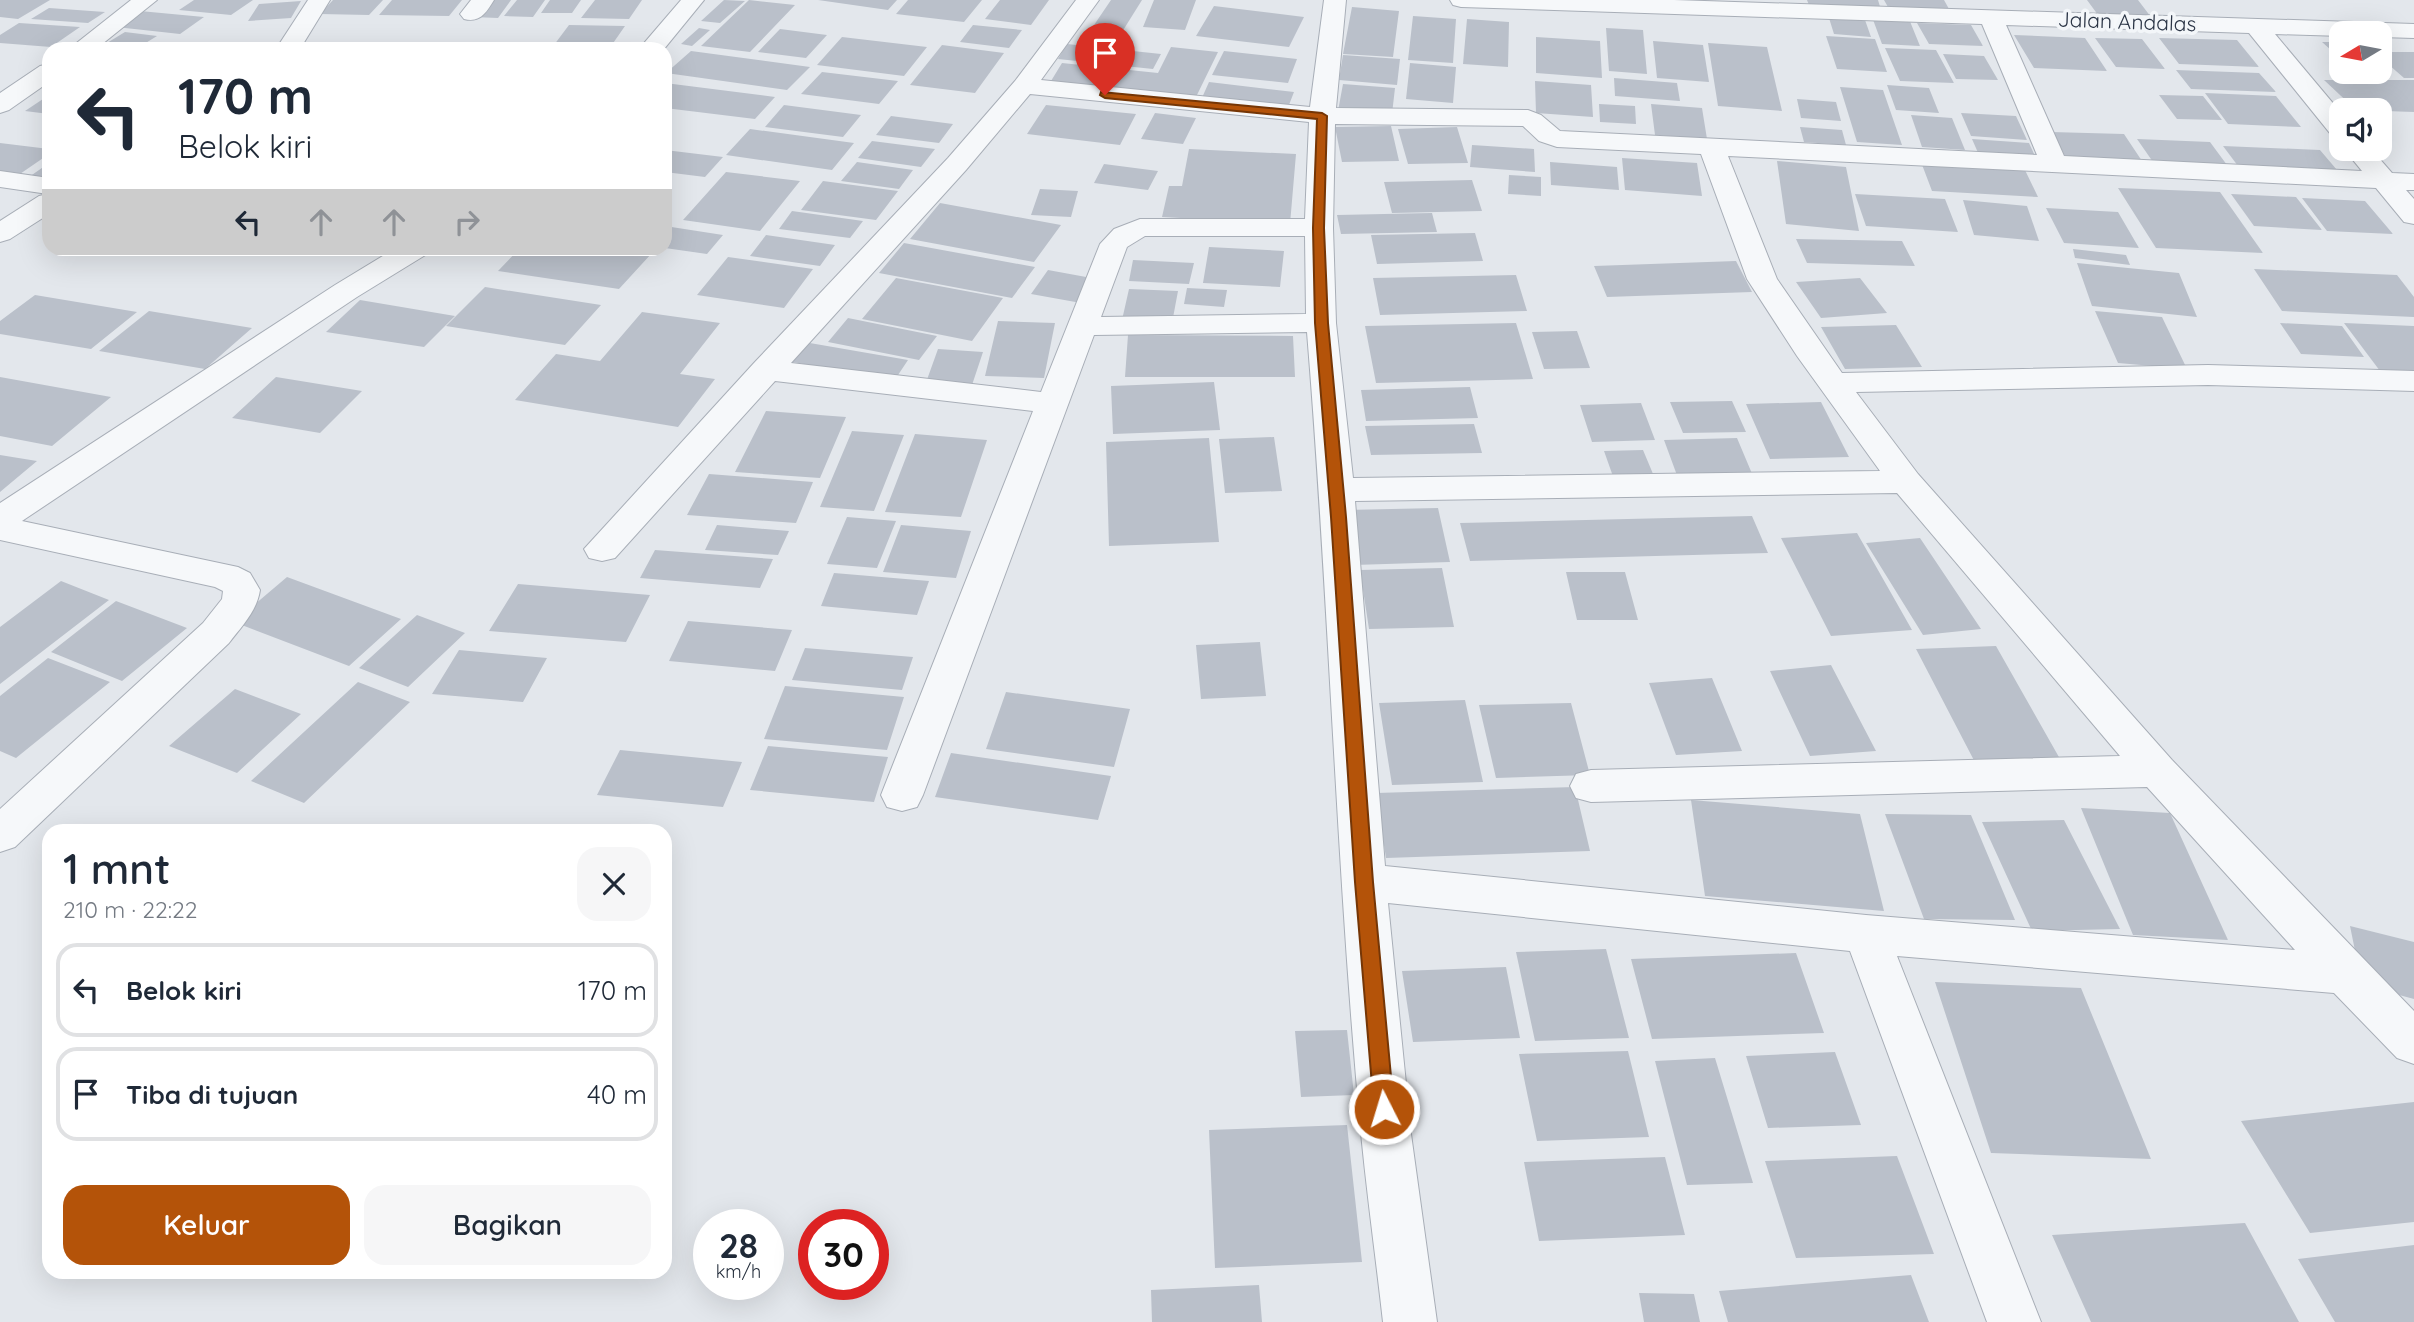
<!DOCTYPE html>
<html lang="id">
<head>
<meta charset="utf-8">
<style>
	body { margin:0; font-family:Quicksand,sans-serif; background:#f6f6f7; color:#1f2937; height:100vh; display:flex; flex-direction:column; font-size:26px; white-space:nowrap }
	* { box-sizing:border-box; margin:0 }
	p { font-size:23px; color:#747a83 }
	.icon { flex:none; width:38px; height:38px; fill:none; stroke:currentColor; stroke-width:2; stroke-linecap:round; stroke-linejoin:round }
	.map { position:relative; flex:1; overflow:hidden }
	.drawer { position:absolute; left:42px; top:824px; width:630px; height:455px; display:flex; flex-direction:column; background:#fff; border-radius:21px; box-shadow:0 7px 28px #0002 }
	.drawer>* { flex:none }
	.hud { position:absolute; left:42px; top:42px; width:630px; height:214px; border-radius:21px; box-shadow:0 7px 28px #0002; background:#fff; color:#1f2937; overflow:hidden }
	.needle { width:46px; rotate:260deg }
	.controls { position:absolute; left:2329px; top:21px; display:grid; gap:14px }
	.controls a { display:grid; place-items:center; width:63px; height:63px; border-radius:14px; background:#fff; box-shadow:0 7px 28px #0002; font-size:35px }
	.speed { position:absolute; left:693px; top:1209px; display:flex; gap:14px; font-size:35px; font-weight:700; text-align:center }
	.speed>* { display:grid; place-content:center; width:91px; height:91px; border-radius:50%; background:#fff; box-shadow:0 7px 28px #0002; line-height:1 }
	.speed small { font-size:18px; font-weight:400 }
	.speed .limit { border:10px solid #d22; background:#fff; color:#111 }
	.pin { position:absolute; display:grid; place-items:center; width:60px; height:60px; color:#fff; margin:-72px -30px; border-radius:50% 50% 50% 0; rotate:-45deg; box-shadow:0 0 7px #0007 }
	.pin .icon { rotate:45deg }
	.me { position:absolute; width:77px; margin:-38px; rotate:355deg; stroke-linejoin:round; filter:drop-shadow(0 0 5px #0008) }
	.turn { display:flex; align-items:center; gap:24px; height:147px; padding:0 21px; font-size:32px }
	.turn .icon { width:91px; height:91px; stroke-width:2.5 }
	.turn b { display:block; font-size:49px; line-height:60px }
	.lanes { display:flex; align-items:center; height:66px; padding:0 21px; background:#0003; justify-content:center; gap:35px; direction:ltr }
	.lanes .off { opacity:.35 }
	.round { display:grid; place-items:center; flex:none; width:74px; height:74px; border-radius:21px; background:#f6f6f7 }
	.headline { display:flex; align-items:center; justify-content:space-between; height:119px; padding:0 21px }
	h1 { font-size:42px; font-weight:600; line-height:52px }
	.action { display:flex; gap:14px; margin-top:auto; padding:14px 21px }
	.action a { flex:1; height:80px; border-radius:21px; background:#b45309; color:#fff; font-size:28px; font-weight:600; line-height:80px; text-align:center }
	.action a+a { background:#f6f6f7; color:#1f2937 }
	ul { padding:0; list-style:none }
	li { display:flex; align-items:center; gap:21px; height:94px; margin:0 14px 10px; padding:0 7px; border:4px solid #e0e1e3; border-radius:21px }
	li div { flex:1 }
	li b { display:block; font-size:26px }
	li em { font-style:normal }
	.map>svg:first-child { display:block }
	.building { fill:#bac0ca }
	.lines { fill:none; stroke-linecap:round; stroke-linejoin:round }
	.minor-casing { stroke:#a8aeb7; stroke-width:2 }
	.minor { fill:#f6f8fa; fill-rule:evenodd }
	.route { fill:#b45309; stroke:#753606; stroke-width:2 }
	.labels { text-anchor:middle; stroke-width:7; stroke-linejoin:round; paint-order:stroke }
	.far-street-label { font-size:21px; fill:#2a3445; stroke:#f3f6f9 }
</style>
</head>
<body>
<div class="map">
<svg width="2414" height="1322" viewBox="0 0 2414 1322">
	<rect width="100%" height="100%" fill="#e3e7ec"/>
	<path class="building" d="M0,0H50L18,19L0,17Z
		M194,0H253L231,15L179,10Z
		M333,0H383L369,15L320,14Z
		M392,0H462L449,16L379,15Z
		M485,0H511L498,18L473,17Z
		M517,0H545L533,17L504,16Z
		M550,0H581L572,13H541Z
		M595,0H642L629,19L581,18Z
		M724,0L745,1L720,23L701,21Z
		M749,0L795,5L750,52L701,46Z
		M818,0H897L888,10Z
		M908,0H982L964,22L896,14Z
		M1000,0H1049L1031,25L985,19Z
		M1111,0H1142L1122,32L1092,28Z
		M1154,0H1196L1185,30L1143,27Z
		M1807,0H1878L1881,10L1809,5Z
		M1884,0H1944L1949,9L1888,7Z
		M2087,0H2138L2154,21L2101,19Z
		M301,1L291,18L248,21L259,4Z
		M1214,6L1304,17L1289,47L1196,36Z
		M1352,7L1399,11L1393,57L1343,54Z
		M49,8L105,12L88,23L31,19Z
		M140,11L204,17L180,34L116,27Z
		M1413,16L1456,19L1453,63L1408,60Z
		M1872,17L1909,19L1920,46L1882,44Z
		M1829,18L1865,20L1871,37L1834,34Z
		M1467,19L1509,22L1508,67L1463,64Z
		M19,23L80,27L51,47L0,43V35Z
		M1917,23L1971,25L1983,46L1929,44Z
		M569,25L625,26L609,49H551Z
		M973,25L1022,30L1009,48L960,42Z
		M699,28L710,30L692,46L681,44Z
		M1606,28L1643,30L1647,74L1609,71Z
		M780,29L827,35L806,58L758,52Z
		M125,32L157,36L136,49H97Z
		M2014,35L2085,38L2107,71L2034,68Z
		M1826,36L1875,39L1887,72L1837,69Z
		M842,37L927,47L904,76L817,65Z
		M1536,37L1600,41L1602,78L1536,73Z
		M2095,38L2142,39L2165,69L2116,67Z
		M2159,38L2237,40L2259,67L2179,64Z
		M1653,41L1703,45L1709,82L1657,78Z
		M2322,42H2342V60Z
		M1708,43L1767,47L1782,111L1718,106Z
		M1067,44L1161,54L1153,69L1058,59Z
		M942,45L1004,53L975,93L910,85Z
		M1171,47L1218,52L1196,97L1051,81L1062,63L1158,73Z
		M1885,48L1936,50L1954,83L1900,81Z
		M691,51L810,67L787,90L666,73Z
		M1224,51L1297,59L1288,83L1212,75Z
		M2380,52H2414V78H2404L2380,57Z
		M1943,54L1984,56L1998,80L1956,79Z
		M1343,55L1400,59L1397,85L1339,80Z
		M1410,63L1456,67L1453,103L1406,99Z
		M2176,70L2259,73L2276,92L2191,89Z
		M822,72L898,81L879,104L801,94Z
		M1614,78L1677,83L1680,101L1615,96Z
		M2324,80H2414V112L2356,110Z
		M1535,81L1591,85L1593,117L1536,113Z
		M1209,82L1294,92L1287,110L1201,100Z
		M665,83L775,97L755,119L665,108Z
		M1343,84L1395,88L1392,114L1338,111Z
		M1887,85L1929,88L1939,113L1896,110Z
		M1840,87L1883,90L1902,145L1857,142Z
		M2205,93L2276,96L2301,127L2228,124Z
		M49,95V114L25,111Z
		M2159,95L2203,96L2222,120L2177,119Z
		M1797,99L1836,102L1841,121L1801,118Z
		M1599,104L1635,106L1636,124L1600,122Z
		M1651,104L1702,108L1707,139L1655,135Z
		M784,105L861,115L843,137L765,127Z
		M1046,105L1136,114L1120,145L1027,134Z
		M1155,113L1196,118L1183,144L1141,139Z
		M1961,113L2016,116L2027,140L1971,136Z
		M1911,115L1952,118L1965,150L1922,147Z
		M891,116L953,124L939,143L876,135Z
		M1391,126L1399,161L1342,162L1335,127Z
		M1457,127L1468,163L1408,164L1398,129Z
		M1800,127L1842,130L1846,145L1804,142Z
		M750,129L854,143L832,170L726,155Z
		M2051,132L2124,134L2144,164L2068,161Z
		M1972,139L2029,143L2036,158L1979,155Z
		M2137,139L2210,142L2227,165L2153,162Z
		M872,141L935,149L921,167L858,158Z
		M0,143L49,149V154L17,176L0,175Z
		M1472,145L1534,149L1535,172L1470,167Z
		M2223,146L2320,150L2337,170L2238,166Z
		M1189,149L1296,154L1290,224L1162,217L1169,186H1182Z
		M665,150L723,157L705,177L665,172Z
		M1622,158L1697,163L1702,196L1625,190Z
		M1777,161L1846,167L1859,231L1786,224Z
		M857,162L913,170L899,189L841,181Z
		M1550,162L1617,167L1619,190L1551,185Z
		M1921,162L2024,168L2038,197L1932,191Z
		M49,163V180L29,177Z
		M1104,164L1158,171L1148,190L1094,183Z
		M726,172L800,181L760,231L683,220Z
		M1509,175L1541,177V196L1508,194Z
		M1472,180L1482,211L1392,213L1384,182Z
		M823,181L898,191L876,220L801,210Z
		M2118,188L2220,192L2263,253L2156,248Z
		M1040,189L1078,191L1071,217L1031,215Z
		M1855,194L1945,199L1958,232L1866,226Z
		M2231,194L2296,197L2322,230L2254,226Z
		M2302,198L2365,201L2393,234L2327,231Z
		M1963,200L2027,206L2039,241L1974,235Z
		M940,203L1061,225L1034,262L910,239Z
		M2046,208L2118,212L2139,248L2064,243Z
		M792,211L863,221L850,238L779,229Z
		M1432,213L1437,232L1341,234L1337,215Z
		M665,226L723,235L707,254L665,248Z
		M1475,233L1483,261L1377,264L1371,235Z
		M766,235L835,245L820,266L750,256Z
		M1796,239L1902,241L1915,266L1807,263Z
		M904,243L1035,267L1012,298L879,273Z
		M1209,247L1284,251L1280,287L1203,283Z
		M520,248H622L652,253L619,289L498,271Z
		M2073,249L2126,255L2130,265L2075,258Z
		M728,257L813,269L784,308L697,295Z
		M1133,260L1194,263L1189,284L1129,281Z
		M1736,261L1752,292L1607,297L1594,266Z
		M2077,263L2179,273L2197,317L2092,306Z
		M2254,269L2397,275L2414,297V317L2282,311Z
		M1048,270L1097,279L1081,303L1031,294Z
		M1516,275L1527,311L1380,315L1373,278Z
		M896,278L1003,298L972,341L862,319Z
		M1860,278L1887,313L1821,318L1796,282Z
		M485,287L601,305L565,345L446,326Z
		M1187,288L1227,290L1224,307L1184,304Z
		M1129,289L1178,291L1172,323L1122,320Z
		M35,295L137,312L91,349L0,334V321Z
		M360,300L455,316L424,347L326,332Z
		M149,311L252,328L205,369L99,351Z
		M2095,311L2162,317L2187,369L2118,363Z
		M642,312L720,323L680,374L715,379L678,427L515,400L556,354L600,361Z
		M848,318L937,336L919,360L828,342Z
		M998,321L1055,323L1044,378L985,376Z
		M1516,323L1533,379L1376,383L1365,326Z
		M2280,323L2342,326L2364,357L2301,354Z
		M2344,323L2414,326V376L2383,375Z
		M1896,325L1922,367L1845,369L1821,327Z
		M1577,331L1590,368L1544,369L1532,332Z
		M1128,335L1293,336L1295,377H1125Z
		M804,342L908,360L894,381L788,361Z
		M938,349L983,352L970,391L924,388Z
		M0,377L111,397L52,446L0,436Z
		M276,377L362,391L320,433L232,418Z
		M1214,382L1220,430L1113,434L1111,386Z
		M1470,387L1478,418L1366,421L1361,390Z
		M1732,401L1746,432L1683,433L1670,402Z
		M1821,402L1849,457L1770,459L1746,404Z
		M1641,403L1655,440L1592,442L1580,405Z
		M766,411L846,417L820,478L735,472Z
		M1474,424L1482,453L1371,455L1365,426Z
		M852,431L904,435L874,511L820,507Z
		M915,434L987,440L961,517L885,512Z
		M1274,437L1282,491L1225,493L1219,439Z
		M1209,438L1219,542L1109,546L1106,442Z
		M1737,438L1753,476L1678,478L1664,440Z
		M1643,450L1656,481L1615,482L1604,451Z
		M0,455L37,461L0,492Z
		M709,474L813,482L796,523L687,515Z
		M1438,508L1450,562L1354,565L1345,510Z
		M1752,516L1768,553L1470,561L1460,523Z
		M847,517L896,521L877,568L827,564Z
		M717,525L789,531L778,555L705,550Z
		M901,525L971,531L956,578L883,572Z
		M1857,533L1912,630L1831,636L1781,538Z
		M1920,538L1981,629L1923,635L1866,543Z
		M655,550L773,559L760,588L640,578Z
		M1442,568L1454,627L1369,629L1360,570Z
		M1566,572H1625L1638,620H1577Z
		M834,573L929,581L917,615L821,606Z
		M287,577L401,619L349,666L234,622Z
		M61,581L109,600L0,684V627Z
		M518,584L650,595L626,642L489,631Z
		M116,601L187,628L122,681L51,652Z
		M417,615L465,633L408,687L359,668Z
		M688,621L792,630L775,671L669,661Z
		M1260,642L1266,696L1201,699L1196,645Z
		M1996,646L2064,766L1979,770L1916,649Z
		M805,648L913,657L902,690L792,680Z
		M459,650L547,658L523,702L432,694Z
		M48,658L110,682L16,758L0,751V696Z
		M1831,665L1876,751L1810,756L1770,671Z
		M1712,678L1742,751L1676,755L1649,683Z
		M358,682L410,702L304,803L251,781Z
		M785,686L904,697L887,750L764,739Z
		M235,689L301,714L237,773L169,746Z
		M1006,692L1130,709L1114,767L986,749Z
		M1465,700L1483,782L1392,785L1379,703Z
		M1571,703L1590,775L1496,778L1479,705Z
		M768,746L888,757L874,802L750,790Z
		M620,750L742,762L723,807L597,795Z
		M951,753L1111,776L1098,820L935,797Z
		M1575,787L1590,851L1386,858L1376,793Z
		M1691,800L1860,814L1884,911L1705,896Z
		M2081,808L2170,813L2228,940L2133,935Z
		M1885,814L1971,815L2015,920L1924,919Z
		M2064,820L2120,929L2032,931L1982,822Z
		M2350,926L2414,942V999L2362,985Z
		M1606,949L1629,1038L1535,1041L1516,952Z
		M1796,953L1824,1033L1652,1039L1631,959Z
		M1506,967L1520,1038L1413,1042L1402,971Z
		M1935,982L2081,988L2151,1159L1991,1153Z
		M1347,1030L1354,1095L1301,1097L1295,1031Z
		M1628,1051L1649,1137L1537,1141L1519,1054Z
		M1835,1052L1861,1125L1768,1128L1746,1056Z
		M1715,1058L1753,1183L1687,1185L1655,1061Z
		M2414,1102V1222L2310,1233L2241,1121Z
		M1347,1125L1362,1262L1215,1268L1209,1130Z
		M1897,1156L1934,1254L1796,1258L1765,1161Z
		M1665,1157L1685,1235L1539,1241L1524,1162Z
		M2245,1223L2299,1322H2091L2052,1235Z
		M2414,1245V1322H2335L2298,1259Z
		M1911,1275L1929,1322H1728L1719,1291Z
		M1259,1285L1262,1322H1152L1151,1290Z
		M1639,1293L1694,1294L1700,1322H1644Z"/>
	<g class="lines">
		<g class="minor-casing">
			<path id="minor" d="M131,0H157L96,49H69Z
				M308,0H330L300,49H276Z
				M471,0H494C486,13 480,23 464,19L460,14Z
				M681,0H704L664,49H639Z
				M1076,0H1099L1041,80L1310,107L1324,0H1346L1336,108L1528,110L1541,115L1560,131L2037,155L1982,24L1461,7L1453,5L1450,0H1674L2414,24V38L2380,37V33H2342V36L2275,34L2342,114V139L2333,137L2249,33L2006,25L2064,156L2362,171L2344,149H2371L2392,173L2414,174V190H2406L2414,199V224L2404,222L2376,188L1728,156L1777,279L1842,373L2208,365L2414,371V391L2208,385L1856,392L1918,474L2172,760L2414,1011V1064L2397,1058L2334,993L1897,956L2041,1322H1987L1850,951L1388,903L1411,1134L1437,1322H1383C1376,1259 1367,1196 1361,1133C1336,867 1329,599 1307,332L1094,335L923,795L917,807L902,811L887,807L881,795L1033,411L775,381L615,558L602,561L589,558L584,549L754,363L948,158L1015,81ZM1030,94L1309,122L1305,219H1140L1114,229L1100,244L1041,392L791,363L966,170ZM1335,124L1523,126L1539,141L1557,147L1701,154L1747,279L1797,356L1880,471L1353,478L1336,323L1333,228ZM1145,236H1305L1306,314L1101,317L1127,247ZM1897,493L2120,756L1591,770L1576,774L1570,786L1576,798L1591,802L2147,787L2295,950L1866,915L1385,866L1355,501Z
				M49,64V82L9,110L0,113V93L40,66Z
				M0,171L49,178V214L10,239L0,242V221L39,196L48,194L0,187Z
				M396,248H431L427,254L357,297L22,521L238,567L250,573L260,590C257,611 242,626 229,643L15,847L0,852V809L203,623L222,599L223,591L215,587L0,540V503L335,285Z"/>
		</g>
		<use href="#minor" class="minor"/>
	</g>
	<path class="route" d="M1101,92L1322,113L1327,116L1324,228L1328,323L1346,517L1373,882L1394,1109L1391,1115L1384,1118L1377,1115L1374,1109L1355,882L1331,517L1315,323L1313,228L1317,119L1105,98L1100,95Z"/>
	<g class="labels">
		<g class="far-street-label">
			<text transform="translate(2127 22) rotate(2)" y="7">Jalan Andalas</text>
		</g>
	</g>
</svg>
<div class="controls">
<a><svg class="needle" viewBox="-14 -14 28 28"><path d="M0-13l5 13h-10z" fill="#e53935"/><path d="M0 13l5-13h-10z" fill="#747a83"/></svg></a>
<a><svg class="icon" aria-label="sound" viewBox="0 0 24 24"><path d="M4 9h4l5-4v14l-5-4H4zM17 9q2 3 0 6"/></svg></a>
</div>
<div class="speed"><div>28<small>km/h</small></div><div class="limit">30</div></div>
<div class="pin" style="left:1105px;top:95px;background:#d93025"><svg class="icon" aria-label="arrive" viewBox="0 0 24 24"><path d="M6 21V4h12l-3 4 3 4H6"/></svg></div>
<svg class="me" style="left:1384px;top:1109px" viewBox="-20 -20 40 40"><circle r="17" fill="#b45309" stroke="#fff" stroke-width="3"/><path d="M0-11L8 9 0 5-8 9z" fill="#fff"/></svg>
<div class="hud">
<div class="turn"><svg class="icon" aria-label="left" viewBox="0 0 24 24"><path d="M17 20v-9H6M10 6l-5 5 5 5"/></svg><div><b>170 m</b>Belok kiri</div></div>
<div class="lanes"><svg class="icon" aria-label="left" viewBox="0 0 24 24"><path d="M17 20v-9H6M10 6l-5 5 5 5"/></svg><svg class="icon off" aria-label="ahead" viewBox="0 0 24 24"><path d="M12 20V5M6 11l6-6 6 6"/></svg><svg class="icon off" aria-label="ahead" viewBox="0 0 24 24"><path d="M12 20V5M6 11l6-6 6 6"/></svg><svg class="icon off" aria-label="right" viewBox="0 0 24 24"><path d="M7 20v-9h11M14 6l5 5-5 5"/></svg></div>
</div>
<section class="drawer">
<div class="headline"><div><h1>1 mnt</h1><p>210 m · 22:22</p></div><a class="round"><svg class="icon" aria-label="close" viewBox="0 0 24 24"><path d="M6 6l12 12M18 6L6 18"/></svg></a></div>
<ul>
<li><svg class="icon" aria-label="left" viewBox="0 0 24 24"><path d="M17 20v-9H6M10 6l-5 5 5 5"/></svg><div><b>Belok kiri</b></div><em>170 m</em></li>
<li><svg class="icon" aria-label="arrive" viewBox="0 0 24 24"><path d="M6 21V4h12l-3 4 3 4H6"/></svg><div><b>Tiba di tujuan</b></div><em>40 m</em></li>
</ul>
<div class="action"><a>Keluar</a><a>Bagikan</a></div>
</section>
</div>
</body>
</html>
